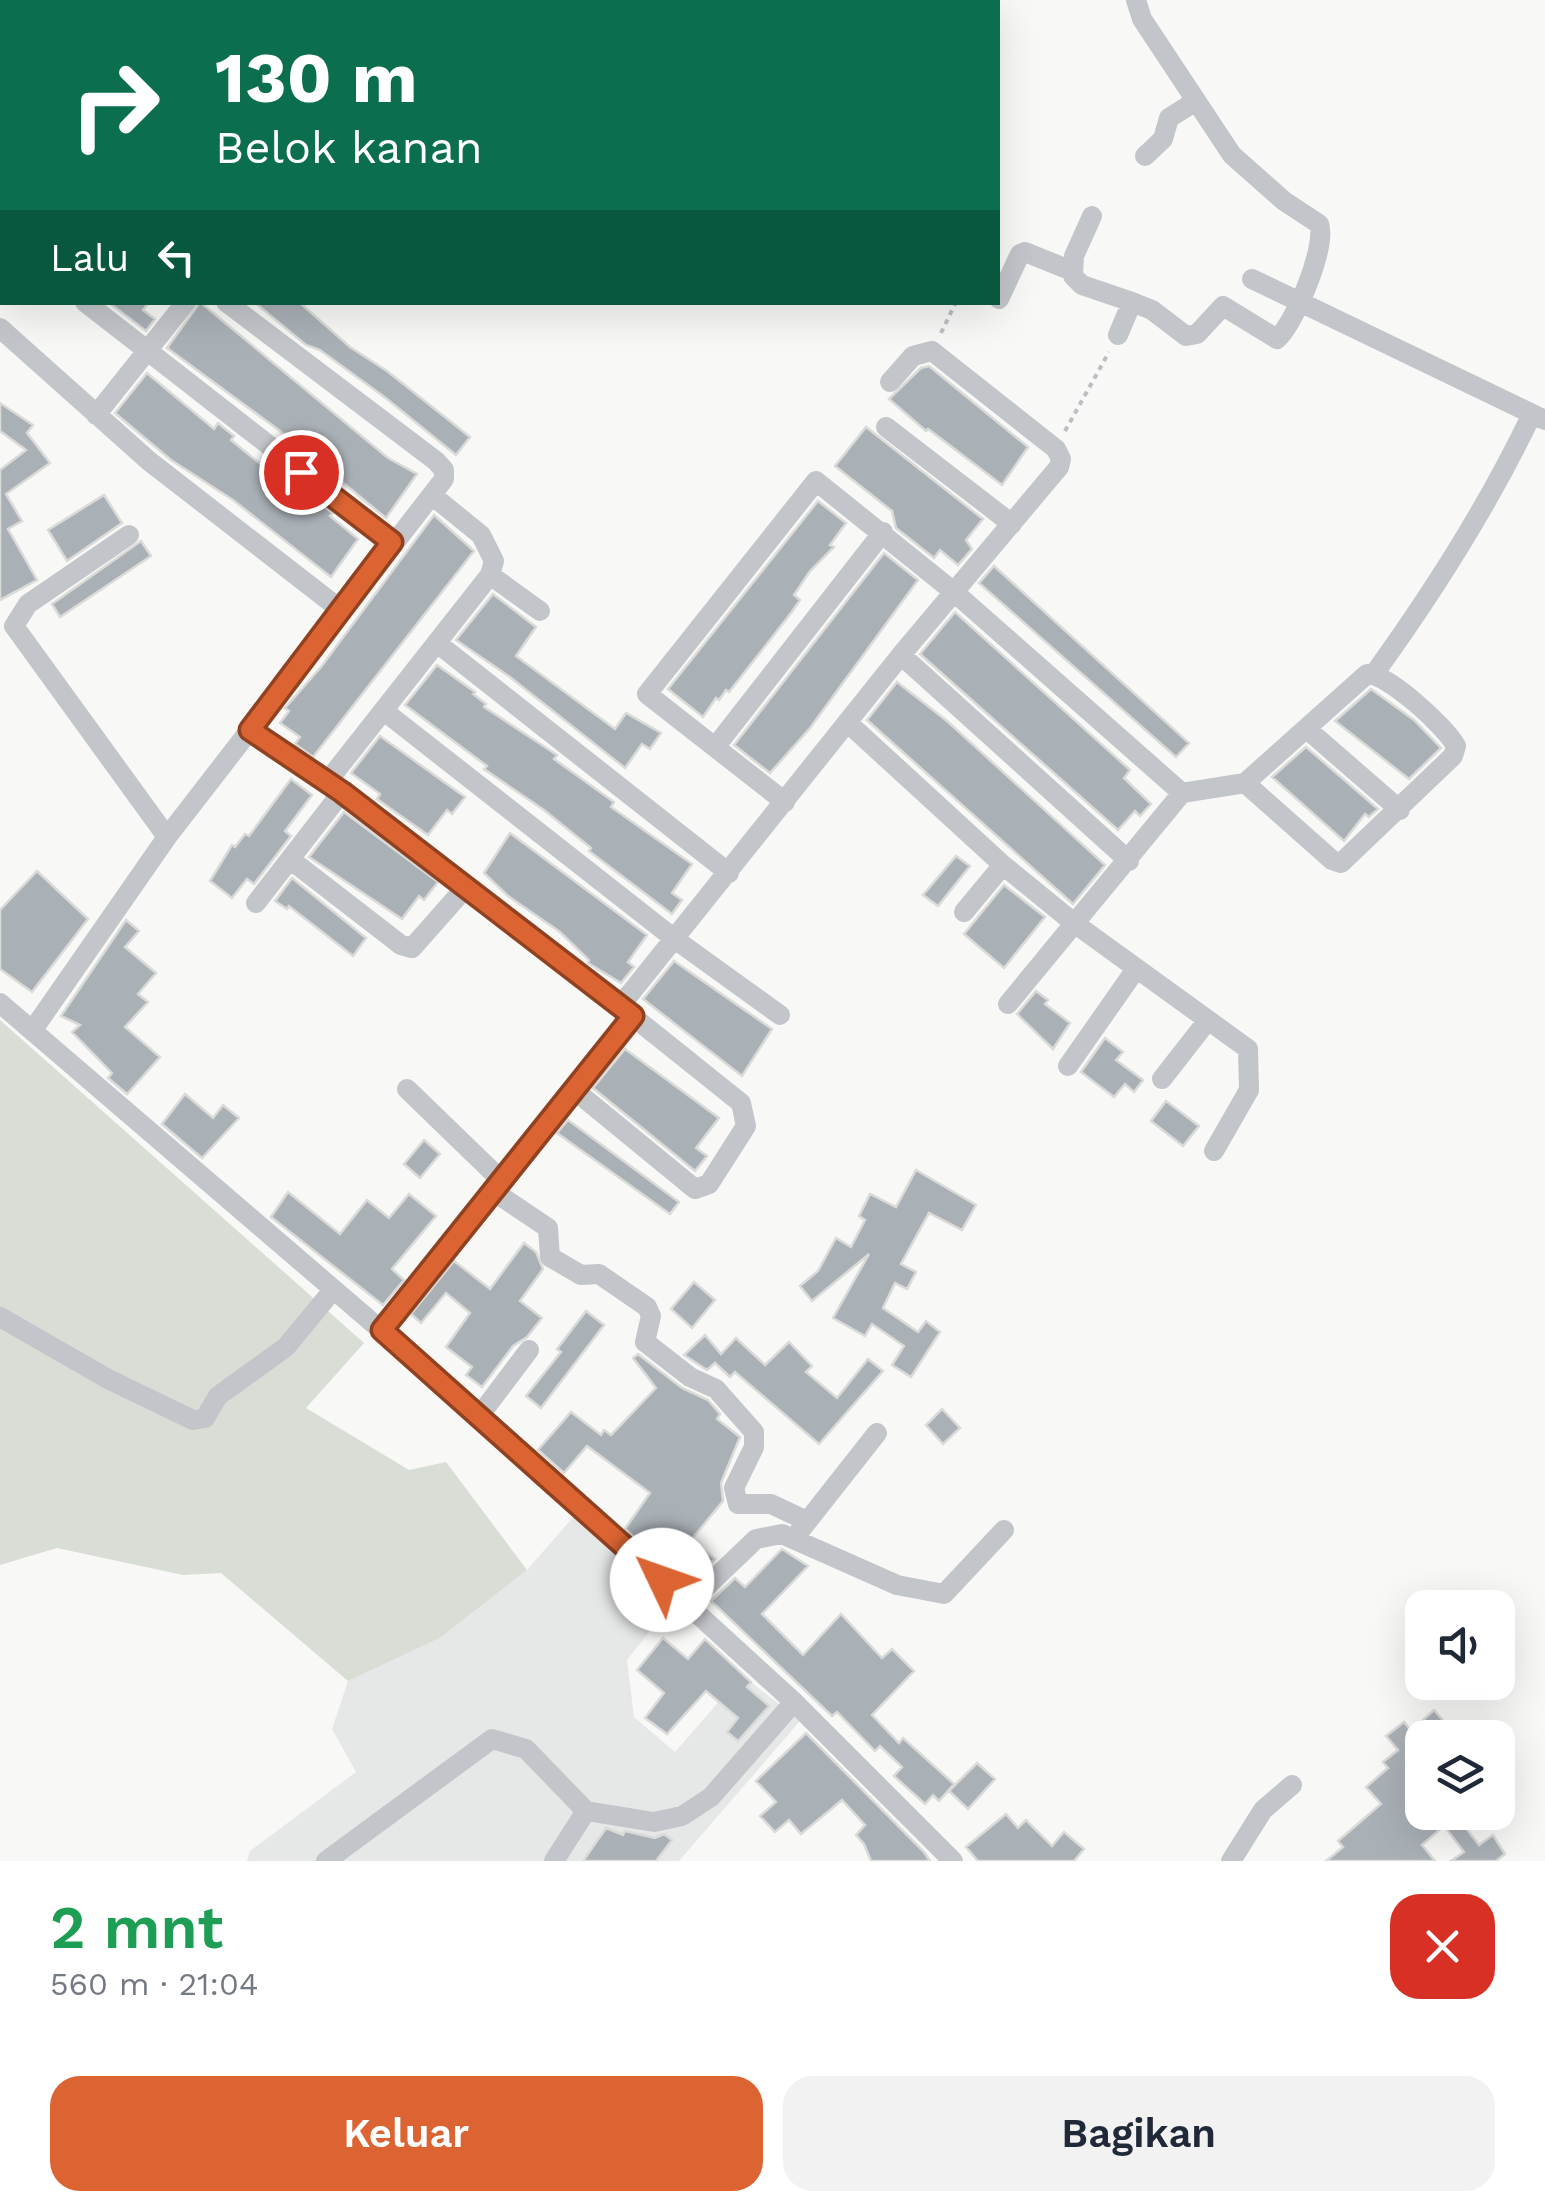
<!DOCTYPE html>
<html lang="id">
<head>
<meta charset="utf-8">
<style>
	body { margin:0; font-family:"Work Sans",sans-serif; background:#f2f2f3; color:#1f2937; height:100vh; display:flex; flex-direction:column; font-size:38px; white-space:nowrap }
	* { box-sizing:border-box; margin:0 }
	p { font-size:32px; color:#747a83 }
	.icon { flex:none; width:55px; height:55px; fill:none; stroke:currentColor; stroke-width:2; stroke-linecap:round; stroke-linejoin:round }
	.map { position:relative; height:1861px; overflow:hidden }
	.sheet { display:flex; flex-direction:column; background:#fff; flex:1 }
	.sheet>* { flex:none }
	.guide { position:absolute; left:0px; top:0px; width:1000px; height:305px; box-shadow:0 10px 40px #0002; background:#0b6e4f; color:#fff; overflow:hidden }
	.controls { position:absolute; left:1405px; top:1590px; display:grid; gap:20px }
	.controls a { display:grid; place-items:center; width:110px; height:110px; border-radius:20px; background:#fff; box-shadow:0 10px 40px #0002; font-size:50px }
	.pin { position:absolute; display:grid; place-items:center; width:85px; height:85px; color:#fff; margin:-42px; border:5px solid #fff; border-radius:50%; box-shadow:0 2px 10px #0007 }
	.me { position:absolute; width:110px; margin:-55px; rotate:312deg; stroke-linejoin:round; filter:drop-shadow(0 0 8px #0008) }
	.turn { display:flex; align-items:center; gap:35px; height:210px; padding:0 50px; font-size:45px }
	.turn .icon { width:130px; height:130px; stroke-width:2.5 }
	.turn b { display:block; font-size:70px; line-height:85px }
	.then { display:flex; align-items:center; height:95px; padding:0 50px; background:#0003; gap:20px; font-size:38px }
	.round { display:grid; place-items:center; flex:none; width:105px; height:105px; border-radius:30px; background:#f2f2f3 }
	.head { display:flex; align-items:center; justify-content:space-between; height:170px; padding:0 50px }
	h1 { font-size:60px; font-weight:600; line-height:75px; color:#1e9e55 }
	.button { display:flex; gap:20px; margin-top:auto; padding:20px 50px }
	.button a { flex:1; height:115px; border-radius:30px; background:#dc6432; color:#fff; font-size:40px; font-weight:600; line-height:115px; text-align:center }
	.button a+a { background:#f2f2f3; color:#1f2937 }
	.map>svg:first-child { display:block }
	.built { fill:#e6e7e7 }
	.green { fill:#d8ddd5 }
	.building { fill:#a9b0b6; stroke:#dadad8; stroke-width:2.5 }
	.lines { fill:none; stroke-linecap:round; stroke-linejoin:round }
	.path { stroke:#bcbec1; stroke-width:4; stroke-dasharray:5 5; stroke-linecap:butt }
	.minor { stroke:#c2c5c9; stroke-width:20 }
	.route-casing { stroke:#8f4120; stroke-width:25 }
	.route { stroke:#dc6432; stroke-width:18 }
</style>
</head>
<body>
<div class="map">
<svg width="1545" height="1861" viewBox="0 0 1545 1861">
	<rect width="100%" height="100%" fill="#f8f8f6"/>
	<path class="built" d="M575,1515L672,1603L627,1660L634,1717L675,1752L742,1675L800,1721L679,1861H247L250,1851L356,1772L332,1729L348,1681L440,1638L527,1570Z"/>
	<path class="green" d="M0,1020L364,1343L306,1408L409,1470L446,1462L527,1570L440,1638L348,1681L221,1573L183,1575L57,1548L0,1565Z"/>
	<path class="building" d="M108,302H149L143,310L155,319L146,331Z
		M200,302L388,458L417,474L386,518L280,431L167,348Z
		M254,302H299L350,347L387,371L470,437L456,455L387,399L320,350L306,345Z
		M929,366L1028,447L1002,485L928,429L926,431L889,399L921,368Z
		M147,373L214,429L218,423L234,436L231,440L268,470L333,513L330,516L358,539L331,577L233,500L171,460L115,413Z
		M0,403L33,425L27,433L50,463L6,494L22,521L8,529L37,580L0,600V470L26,450L0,431Z
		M866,427L983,519L966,540L972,549L958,565L940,550L934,558L896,528L892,511L835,466Z
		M104,495L122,523L67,561L48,530Z
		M818,501L846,523L830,545L834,547L810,571L794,595L800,600L791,613L729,692L726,690L719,700L716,698L703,717L668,689Z
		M434,515L474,551L313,757L295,744L300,737L280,723L289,711L285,708L321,667Z
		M141,541L151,556L60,617L52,604Z
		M884,553L918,580L810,728L770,773L734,745Z
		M994,566L1189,743L1176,757L979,583Z
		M493,594L536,627L516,656L615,729L626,713L661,733L650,749L642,744L625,768L510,677L456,640Z
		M955,612L1130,770L1124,778L1151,804L1140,816L1135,811L1118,830L920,654Z
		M437,665L475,692L473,694L486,704L484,707L557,755L554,759L614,802L611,807L692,864L672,893L682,900L672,914L589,851L591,848L544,810L484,769L487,766L405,705Z
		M897,682L947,721L1105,865L1073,904L867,720Z
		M1371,689L1414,720L1441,748L1409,779L1335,721Z
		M380,736L465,797L452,814L447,810L428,835L377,799L380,794L351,773Z
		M1306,747L1378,809L1369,817L1365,814L1344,841L1272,777Z
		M291,779L312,795L285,831L291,836L254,884L247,879L232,898L210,881L232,845L235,847L245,834L249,836Z
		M344,812L438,882L424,900L419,896L402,919L309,857Z
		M510,833L647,935L628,962L634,967L621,983L588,963L589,960L560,932L508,896L484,873Z
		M956,856L970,866L938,906L923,895Z
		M37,871L88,919L32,992L0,969V910Z
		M292,878L366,938L353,956L289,906L287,909L275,901Z
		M1004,885L1045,917L1004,968L964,934Z
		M126,920L139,931L125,947L156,973L138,994L148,1002L125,1027L160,1057L127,1094L108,1078L112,1073L72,1032L80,1025L61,1016Z
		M674,961L772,1029L742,1076L643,999Z
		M1036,991L1048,1000L1045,1004L1070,1023L1053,1049L1017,1014Z
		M1105,1038L1123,1052L1116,1060L1143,1080L1134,1092L1125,1084L1114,1097L1081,1072Z
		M625,1049L719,1118L696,1148L707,1156L695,1171L593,1088Z
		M185,1094L213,1118L223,1105L239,1118L202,1158L162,1124Z
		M1166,1101L1199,1126L1183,1146L1151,1121Z
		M568,1120L679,1202L670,1214L557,1133Z
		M424,1140L440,1154L420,1178L404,1164Z
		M916,1170L976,1205L962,1230L929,1213L901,1264L916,1272L907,1289L895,1283L883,1308L918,1332L926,1321L940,1332L911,1377L892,1365L904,1346L872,1324L865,1336L833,1318L869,1254L812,1301L800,1286L818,1271L836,1238L851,1247L865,1220L859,1216L870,1194L896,1207Z
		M288,1192L340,1234L367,1200L389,1218L409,1194L436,1216L392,1269L404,1280L383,1305L271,1217Z
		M524,1243L536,1252L543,1269L520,1301L542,1318L527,1337L513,1346L482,1387L466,1375L472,1367L446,1347L470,1313L446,1293L421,1323L411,1314L454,1261L490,1289Z
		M694,1282L715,1300L692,1328L671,1309Z
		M586,1311L604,1325L541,1408L526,1396L561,1352L557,1349Z
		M705,1335L721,1354L736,1338L765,1365L789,1342L812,1366L806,1372L837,1398L868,1359L883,1371L819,1444L735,1372L730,1377L715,1363L707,1370L684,1355Z
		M638,1354L682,1388L708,1400L720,1414L717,1419L740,1437L721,1483L723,1501L691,1540L715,1559L696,1577L672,1561L668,1567L625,1529L650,1493L587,1446L564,1473L538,1450L571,1412L601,1435L604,1430L611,1435L656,1388L633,1358Z
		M942,1409L960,1428L943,1444L926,1425Z
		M782,1549L808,1566L762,1614L803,1655L841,1614L882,1658L892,1649L914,1671L872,1715L899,1743L903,1738L954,1784L939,1801L933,1795L925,1804L894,1776L902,1767L880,1746L875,1751L837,1712L832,1716L711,1601L735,1578L745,1587Z
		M663,1638L688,1659L705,1639L751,1682L747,1687L769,1706L738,1741L727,1732L738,1718L706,1691L667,1734L645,1718L664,1693L637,1670Z
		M1434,1710L1458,1738H1422V1812H1459L1456,1815L1479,1845L1493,1835L1505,1854L1496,1861H1451L1464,1852L1444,1826L1422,1845L1435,1861H1326L1343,1847L1338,1841L1381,1804L1366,1787L1388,1768L1383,1762L1398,1750L1386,1736L1404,1722L1411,1731Z
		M806,1733L924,1852L930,1861H871L864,1844L856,1835L865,1825L842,1800L801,1834L789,1820L775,1832L760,1816L776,1802L756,1781Z
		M977,1763L995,1779L968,1809L949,1791Z
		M1006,1814L1018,1828L1026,1820L1052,1846L1064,1832L1084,1849L1074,1861H978L966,1847Z
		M606,1828L623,1835L625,1831L655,1838L664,1834L672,1840L656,1861H583Z"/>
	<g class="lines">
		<path class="path" d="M941,333L956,302
			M1065,431L1109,352"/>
		<path class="minor" d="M35,0L37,2
			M1145,156L1163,139L1169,118L1196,101
			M1092,216L1074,256L1073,276L1082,285L1132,302
			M0,252L2,249
			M1252,279L1545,420
			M999,299L1020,254L1025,252L1072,271
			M85,302L393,542
			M0,328L149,461L341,610
			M1118,335L1132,302L1152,310L1186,336L1197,334L1223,306L1277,339C1295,323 1327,246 1319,224L1284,201L1232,155L1142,19L1136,0
			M96,415L186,302
			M886,427L1012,524
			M129,535L28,604L14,626L167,837
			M490,575L540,611
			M437,643L729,873
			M901,655L1129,861
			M1374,674C1434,591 1488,506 1532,414
			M384,711L676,940L780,1015
			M847,722L1003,865L1074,923L1248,1049L1249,1090L1214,1151
			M250,730C421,845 581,975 741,1103L746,1126L709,1184L695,1189L573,1089
			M1308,730L1400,810
			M716,746L883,532
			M327,782L490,575L494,561L481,535L433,496
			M785,802L647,694L816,481L954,592L1182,793
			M291,860L401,945L412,948L466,887
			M256,903L342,792
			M964,912L1003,865
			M0,1003L480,1415L794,1702L953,1861
			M1008,1004L1182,793L1245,783L1367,674C1387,673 1446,727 1456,746L1453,756L1341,863L1332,860L1245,783
			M621,1005L901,655L1059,467L1061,459L1056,449L932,351L913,356L890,382
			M32,1031L167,837L444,479V470L436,461L226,302
			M1068,1066L1136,969
			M1162,1079L1208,1020
			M407,1089L501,1180
			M493,1191L548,1228L550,1257L581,1275L599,1274L647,1307L651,1316L645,1342L690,1377L716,1389L754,1432V1447L734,1488L738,1504H771L805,1520
			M0,1317L108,1379L193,1420L205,1418L218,1396L286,1347L333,1290
			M381,1330L633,1017
			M480,1415L529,1350
			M799,1532L877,1433
			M688,1604L756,1539L782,1534L897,1585L944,1594L1004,1530
			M326,1861L492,1739L526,1749L586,1811L654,1822L682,1816L711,1797L794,1702
			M554,1861L586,1811
			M1231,1861L1263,1810L1292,1785"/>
	</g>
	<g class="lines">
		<g class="route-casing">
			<path id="route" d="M301,472L392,542L250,730L342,792L633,1016L382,1330L662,1580"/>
		</g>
		<use href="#route" class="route"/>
	</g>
</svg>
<div class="controls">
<a><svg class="icon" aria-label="sound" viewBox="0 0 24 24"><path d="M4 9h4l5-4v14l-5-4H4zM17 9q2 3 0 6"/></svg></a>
<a><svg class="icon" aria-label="layers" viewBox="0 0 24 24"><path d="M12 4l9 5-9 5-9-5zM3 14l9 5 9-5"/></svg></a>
</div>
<div class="pin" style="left:301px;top:472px;background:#d93025"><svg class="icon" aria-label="arrive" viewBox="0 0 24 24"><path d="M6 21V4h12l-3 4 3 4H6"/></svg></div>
<svg class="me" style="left:662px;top:1580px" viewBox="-20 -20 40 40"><circle r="19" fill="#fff"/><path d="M0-13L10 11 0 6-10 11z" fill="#dc6432"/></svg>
<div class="guide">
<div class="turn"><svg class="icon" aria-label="right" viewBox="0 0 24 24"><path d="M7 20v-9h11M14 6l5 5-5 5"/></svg><div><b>130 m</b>Belok kanan</div></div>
<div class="then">Lalu<svg class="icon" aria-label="left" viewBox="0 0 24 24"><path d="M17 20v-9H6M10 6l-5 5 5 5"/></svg></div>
</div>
</div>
<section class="sheet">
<div class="head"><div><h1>2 mnt</h1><p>560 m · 21:04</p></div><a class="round" style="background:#d93025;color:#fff"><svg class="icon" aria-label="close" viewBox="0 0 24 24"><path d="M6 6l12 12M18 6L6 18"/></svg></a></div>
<div class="button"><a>Keluar</a><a>Bagikan</a></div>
</section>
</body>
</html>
